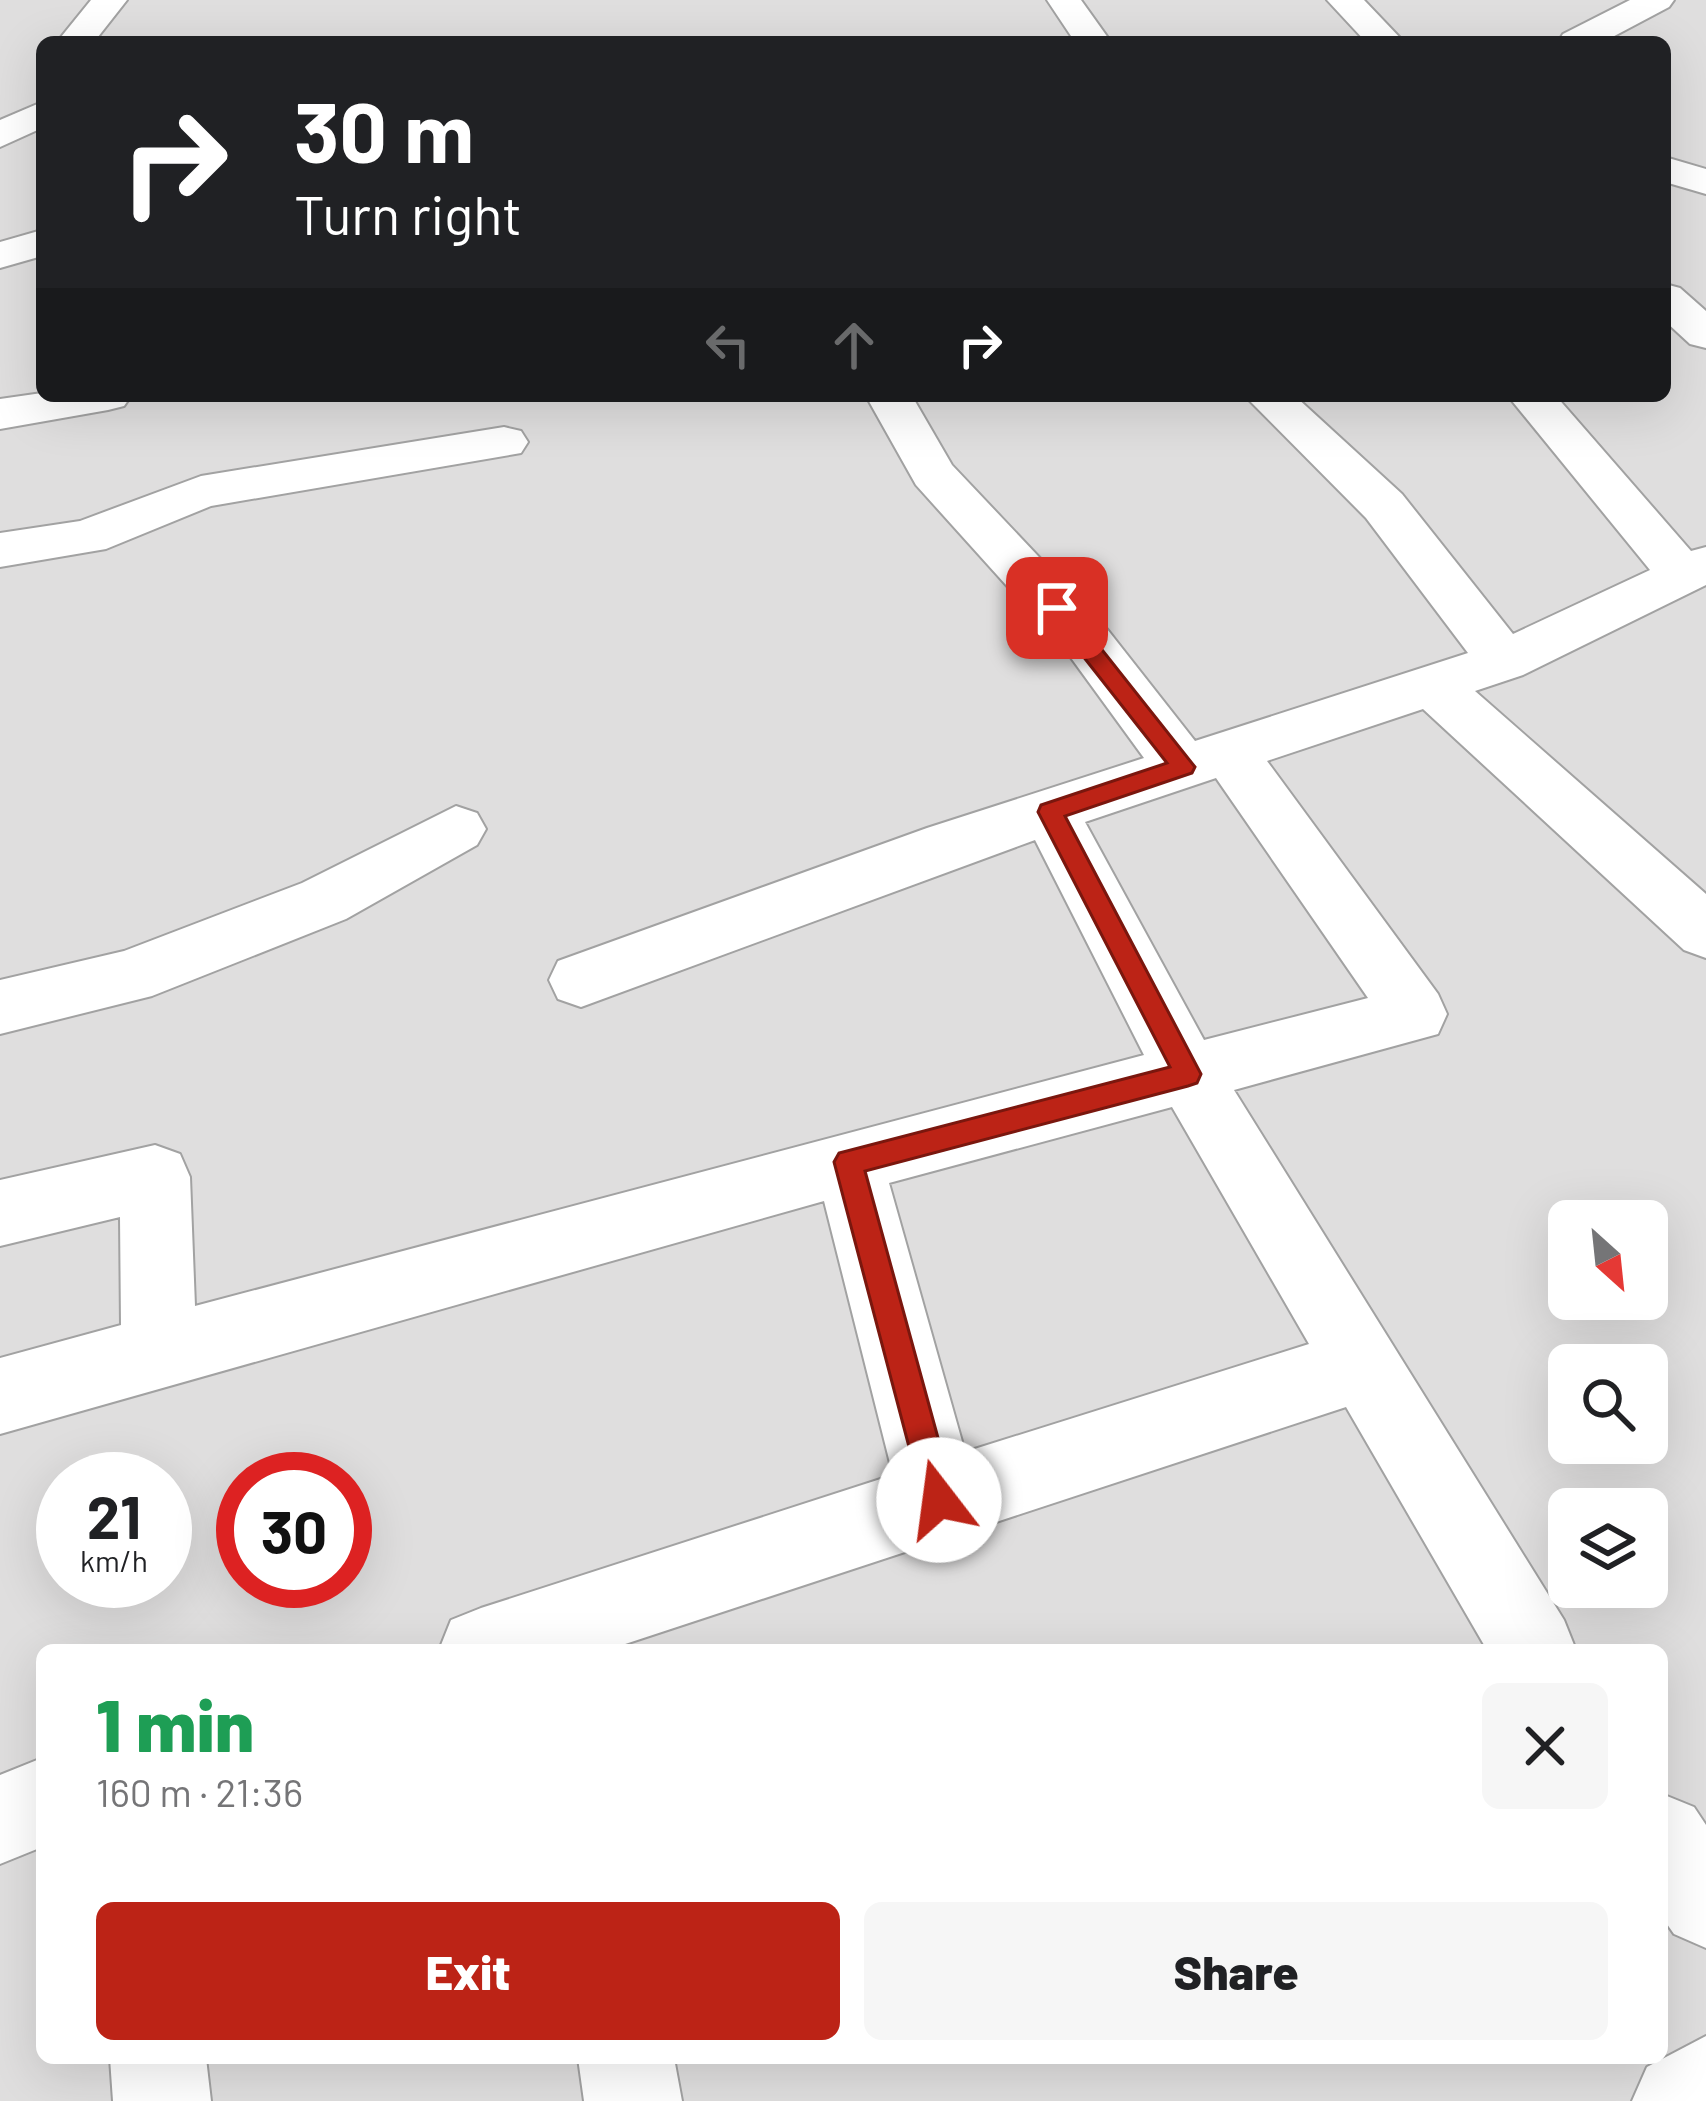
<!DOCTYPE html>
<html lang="en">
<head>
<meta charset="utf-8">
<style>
	body { margin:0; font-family:Barlow,sans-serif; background:#f6f6f6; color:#202124; height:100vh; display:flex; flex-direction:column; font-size:45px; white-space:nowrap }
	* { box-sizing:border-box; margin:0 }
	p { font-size:39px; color:#757577 }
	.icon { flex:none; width:66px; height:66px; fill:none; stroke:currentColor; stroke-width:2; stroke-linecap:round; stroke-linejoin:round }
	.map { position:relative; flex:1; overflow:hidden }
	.panel { position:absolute; left:36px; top:1644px; width:1632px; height:420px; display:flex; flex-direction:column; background:#fff; border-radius:18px; box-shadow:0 12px 48px #0002 }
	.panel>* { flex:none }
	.hud { position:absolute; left:36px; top:36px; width:1635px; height:366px; border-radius:18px; box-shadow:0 12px 48px #0002; background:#202124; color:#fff; overflow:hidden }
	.needle { width:78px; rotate:153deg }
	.buttons { position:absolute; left:1548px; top:1200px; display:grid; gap:24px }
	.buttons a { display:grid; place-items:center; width:120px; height:120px; border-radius:18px; background:#fff; box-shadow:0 12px 48px #0002; font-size:60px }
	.speed { position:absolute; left:36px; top:1452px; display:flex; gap:24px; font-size:60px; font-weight:700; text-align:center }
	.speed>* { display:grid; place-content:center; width:156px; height:156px; border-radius:50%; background:#fff; box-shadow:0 12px 48px #0002; line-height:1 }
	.speed small { font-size:30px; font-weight:400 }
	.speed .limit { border:18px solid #d22; background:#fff; color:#111 }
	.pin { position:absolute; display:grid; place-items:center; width:102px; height:102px; color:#fff; margin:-51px; border-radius:24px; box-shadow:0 6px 18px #0006 }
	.me { position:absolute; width:132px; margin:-66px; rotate:345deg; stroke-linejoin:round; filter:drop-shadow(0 0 9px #0008) }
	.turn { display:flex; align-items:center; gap:42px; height:252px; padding:0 60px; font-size:54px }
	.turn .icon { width:156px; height:156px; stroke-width:2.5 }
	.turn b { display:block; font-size:84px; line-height:102px }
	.lanes { display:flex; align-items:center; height:114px; padding:0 60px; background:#0003; justify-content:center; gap:60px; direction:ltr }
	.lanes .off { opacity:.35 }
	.round { display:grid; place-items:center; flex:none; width:126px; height:126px; border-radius:18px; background:#f6f6f6 }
	.overview { display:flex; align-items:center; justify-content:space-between; height:204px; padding:0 60px }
	h1 { font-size:72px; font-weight:800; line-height:90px; color:#1e9e55 }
	.button { display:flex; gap:24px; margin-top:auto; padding:24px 60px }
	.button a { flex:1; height:138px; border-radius:18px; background:#bc2316; color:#fff; font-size:48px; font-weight:800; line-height:138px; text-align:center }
	.button a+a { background:#f6f6f6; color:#202124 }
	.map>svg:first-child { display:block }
	.residential { fill:#dfdede; fill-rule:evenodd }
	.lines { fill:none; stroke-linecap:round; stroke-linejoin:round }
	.minor-casing { stroke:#a2a2a2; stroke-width:4 }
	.minor { fill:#fff; fill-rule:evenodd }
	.route { fill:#bc2316; stroke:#7a170e; stroke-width:3 }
</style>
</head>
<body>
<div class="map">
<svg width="1706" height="2101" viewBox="0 0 1706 2101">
	<rect width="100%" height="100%" fill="#f0eee9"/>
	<path class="residential" d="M0,0H1706V2101H0ZM42,42H1665V396H42ZM1569,1221H1647V1299H1569ZM1569,1365H1647V1443H1569ZM63,1479H165V1581H63ZM243,1479H345V1581H243ZM1569,1509H1647V1587H1569ZM42,1650H1662V2058H42Z"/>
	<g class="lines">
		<g class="minor-casing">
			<path id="minor" d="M91,0H127L94,42H57Z
				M1047,0H1081L1111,42H1075Z
				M1327,0H1364L1404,42H1366Z
				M1630,0H1674L1669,7L1603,42H1558L1563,34Z
				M42,102V128L0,147V120Z
				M1665,157L1706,169V194L1665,182Z
				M42,230V256L0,268V242Z
				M1665,284L1680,288L1706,311V348L1690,344L1665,321Z
				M42,393V396H131L124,406L108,410L0,429V399Z
				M866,396H912L952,465L1107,629L1195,741L1468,653L1366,518L1245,396H1295L1402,494L1513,634L1650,570L1508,396H1556L1691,551L1706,547V585L1523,675L1475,691L1706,894V958L1684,950L1423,709L1267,761L1438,994L1447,1014L1438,1034L1234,1090L1564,1620L1576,1650H1487L1346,1407L607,1650H439L451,1620L481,1608L893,1475L824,1201L0,1434V1358L121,1325L120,1217L0,1246V1180L155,1145L180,1154L190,1177L195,1306L1144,1055L1035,840L581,1007L558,999L549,980L558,961L927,828L1144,758L1069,655L916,485ZM1216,778L1368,998L1204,1040L1085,822ZM1172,1107L1309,1344L965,1452L889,1183Z
				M504,427L521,431L528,442L521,453L211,506L106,549L0,567V533L80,521L201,476Z
				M456,806L477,813L486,829L477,845L346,919L152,996L0,1034V980L124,951L302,883Z
				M42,1758V1847L0,1864V1775Z
				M1662,1794L1694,1807L1706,1825V1948L1674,1934L1662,1917Z
				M1706,2036V2101H1632L1647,2067Z
				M110,2058H206L211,2101H113Z
				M578,2058H674L682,2101H584Z"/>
		</g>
		<use href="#minor" class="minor"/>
	</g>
	<path class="route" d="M1057,601L1065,603L1195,767L1192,773L1065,816L1201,1074L1197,1083L1188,1086L865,1171L955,1500L951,1511L939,1516L927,1511L923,1500L834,1162L839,1153L1170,1067L1038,812L1041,805L1167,763L1049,613V603Z"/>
</svg>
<div class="buttons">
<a><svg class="needle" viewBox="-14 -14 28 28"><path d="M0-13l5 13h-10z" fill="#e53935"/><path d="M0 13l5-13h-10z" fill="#757577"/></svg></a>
<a><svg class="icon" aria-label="search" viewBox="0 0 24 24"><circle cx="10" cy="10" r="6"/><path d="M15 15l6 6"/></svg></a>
<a><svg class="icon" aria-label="layers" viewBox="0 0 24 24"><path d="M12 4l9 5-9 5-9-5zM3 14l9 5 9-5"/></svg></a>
</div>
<div class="speed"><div>21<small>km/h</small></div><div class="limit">30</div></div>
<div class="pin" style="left:1057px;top:608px;background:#d93025"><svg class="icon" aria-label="arrive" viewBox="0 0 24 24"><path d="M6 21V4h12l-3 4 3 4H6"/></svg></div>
<svg class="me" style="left:939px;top:1500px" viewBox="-20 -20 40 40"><circle r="19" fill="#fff"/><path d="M0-13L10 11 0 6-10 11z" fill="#bc2316"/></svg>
<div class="hud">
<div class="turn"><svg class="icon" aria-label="right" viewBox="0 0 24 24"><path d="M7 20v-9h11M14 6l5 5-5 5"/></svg><div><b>30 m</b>Turn right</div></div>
<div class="lanes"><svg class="icon off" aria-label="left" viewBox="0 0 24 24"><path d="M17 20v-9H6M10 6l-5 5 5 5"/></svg><svg class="icon off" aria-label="ahead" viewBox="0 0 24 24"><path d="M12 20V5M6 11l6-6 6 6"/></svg><svg class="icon" aria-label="right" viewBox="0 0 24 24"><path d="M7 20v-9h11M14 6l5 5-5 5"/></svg></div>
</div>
<section class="panel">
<div class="overview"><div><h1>1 min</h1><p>160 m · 21:36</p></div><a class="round"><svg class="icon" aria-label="close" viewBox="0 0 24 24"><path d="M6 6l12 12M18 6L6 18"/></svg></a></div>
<div class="button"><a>Exit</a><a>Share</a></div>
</section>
</div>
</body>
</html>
